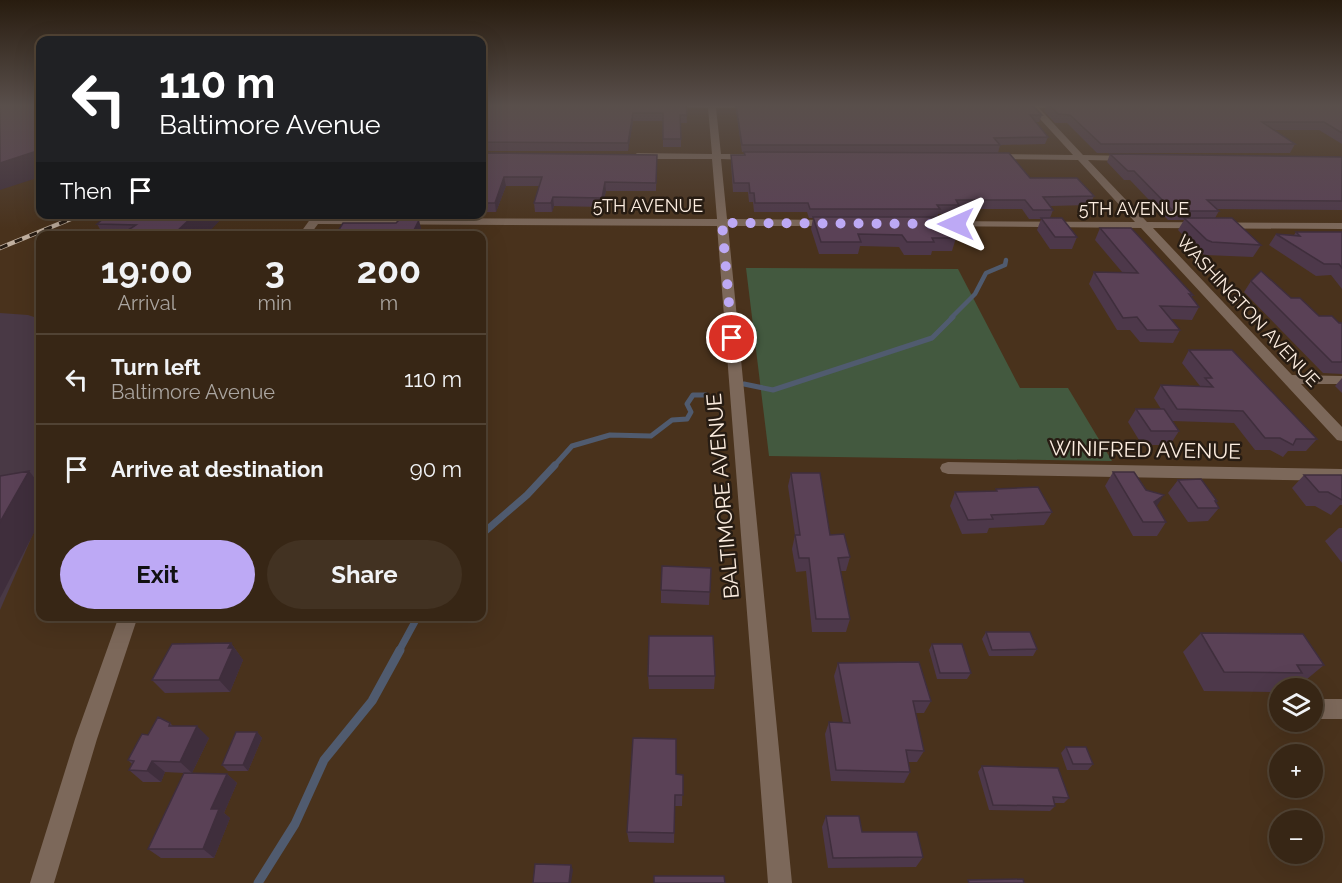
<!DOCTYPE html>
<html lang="en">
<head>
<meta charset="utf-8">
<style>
	body { margin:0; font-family:Raleway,sans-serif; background:#423222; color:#f1f3f6; height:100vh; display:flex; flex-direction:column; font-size:22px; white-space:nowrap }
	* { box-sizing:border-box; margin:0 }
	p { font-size:20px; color:#aaa5a0 }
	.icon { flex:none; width:33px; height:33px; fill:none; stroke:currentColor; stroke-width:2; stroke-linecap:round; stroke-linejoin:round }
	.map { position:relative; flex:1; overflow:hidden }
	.sheet { position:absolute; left:36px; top:231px; width:450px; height:390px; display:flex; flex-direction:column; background:#372615; border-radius:12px; box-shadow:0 6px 24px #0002,0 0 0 2px #514334 }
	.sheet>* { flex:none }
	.guide { position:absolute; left:36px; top:36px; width:450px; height:183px; border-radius:12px; box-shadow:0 6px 24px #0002,0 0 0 2px #514334; background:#202124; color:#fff; overflow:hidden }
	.fabs { position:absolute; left:1269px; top:678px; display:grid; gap:12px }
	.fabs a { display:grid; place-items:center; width:54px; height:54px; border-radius:50%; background:#372615; box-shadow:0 6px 24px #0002,0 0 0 2px #514334; font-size:30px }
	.pin { position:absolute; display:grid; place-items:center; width:51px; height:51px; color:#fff; margin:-26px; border:3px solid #fff; border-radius:50%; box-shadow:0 2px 6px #0007 }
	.me { position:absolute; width:66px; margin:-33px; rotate:270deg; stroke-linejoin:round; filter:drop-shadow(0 0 4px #0008) }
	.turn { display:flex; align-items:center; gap:21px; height:126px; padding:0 24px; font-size:27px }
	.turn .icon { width:78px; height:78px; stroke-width:2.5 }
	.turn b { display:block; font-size:42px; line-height:51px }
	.then { display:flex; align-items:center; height:57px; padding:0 24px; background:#0003; gap:12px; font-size:22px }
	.eta { display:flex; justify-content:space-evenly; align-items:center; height:102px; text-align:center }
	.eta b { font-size:36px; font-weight:700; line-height:42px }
	.cta { display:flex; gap:12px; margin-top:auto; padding:12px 24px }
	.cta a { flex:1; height:69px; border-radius:36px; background:#bda9f5; color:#111; font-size:24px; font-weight:700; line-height:69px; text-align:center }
	.cta a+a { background:#423222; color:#f1f3f6 }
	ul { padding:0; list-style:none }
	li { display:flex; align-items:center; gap:18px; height:90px; padding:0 24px; border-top:2px solid #514334 }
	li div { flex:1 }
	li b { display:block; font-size:22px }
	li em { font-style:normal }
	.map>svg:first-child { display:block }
	.industrial { fill:#493945 }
	.green { fill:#43593f }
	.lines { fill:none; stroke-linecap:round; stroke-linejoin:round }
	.stream-far3 { stroke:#505b6f; stroke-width:4.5 }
	.stream-far2 { stroke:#505b6f; stroke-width:5 }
	.stream-far1 { stroke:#505b6f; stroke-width:7 }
	.stream { stroke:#505b6f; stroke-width:9 }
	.minor { fill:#7c685a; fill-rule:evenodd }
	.rail-casing { stroke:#c0af9f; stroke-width:4.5 }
	.rail { stroke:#271c13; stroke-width:3; stroke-dasharray:8; stroke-linecap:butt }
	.wall { fill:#4d384a }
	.shaded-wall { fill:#3f2e3c }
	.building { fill:#5a4156; stroke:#3f2e3c; stroke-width:1.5 }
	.route { stroke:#bda9f5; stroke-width:10; stroke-dasharray:0 18 }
	.labels { text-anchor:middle; stroke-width:5; stroke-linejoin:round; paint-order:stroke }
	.far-street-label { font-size:18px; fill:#fcede0; stroke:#271c13 }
	.street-label { font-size:21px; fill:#fcede0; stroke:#271c13 }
</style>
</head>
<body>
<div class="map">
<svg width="1342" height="883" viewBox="0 0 1342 883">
	<rect width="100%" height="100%" fill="#49321c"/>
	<path class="industrial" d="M0,313L28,315L40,319V518L0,610Z"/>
	<path class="green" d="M746,268L958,269L1020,388H1068L1112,461L769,456Z"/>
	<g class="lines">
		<path class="stream-far3" d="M951,318L975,294L986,273L1005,265L1006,260"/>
		<path class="stream-far2" d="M744,384L773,390L932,338L953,317
			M554,466L572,446L610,435L651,436L672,420L687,419L691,412L687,404L693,395H706"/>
		<path class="stream-far1" d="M482,534L527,495L555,465
			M399,651L418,616"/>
		<path class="stream" d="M258,883L295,824L324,760L372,701L400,650"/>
		<path class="minor" d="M664,105L759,106L755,108H716L721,154H751L755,157L751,160L721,159L727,219L830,220L835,223L830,226H728L792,883H768L717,226L318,224L309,236H298L314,214H325L322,218L717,219L712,159H637L633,156L637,153L712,154L708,108L668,107Z
			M1010,105H1067L1064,108H1039L1083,155L1132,156V160L1129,161L1088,160L1147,222L1342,223V229L1153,228L1292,375L1342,376V384H1301L1342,427V441L1337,440L1141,228L925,226V222L929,221L1135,222L1078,160L988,159V155L991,154L1073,155L1030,108H1013Z
			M948,462L1342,469V481L948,474L942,472L940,468L942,464Z
			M119,616H138L97,739L54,883H30L75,739Z
			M1312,699H1342V719H1312Z"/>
		<g class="rail-casing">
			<path id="rail" d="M0,248L83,214"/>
		</g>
		<use href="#rail" class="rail"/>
	</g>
	<path class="wall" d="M482,105H686L687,123H681V147H663V121H633L628,151H482Z
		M736,105L1042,115L1039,122H1036L1048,137L1045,144L1000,145L998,153L742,152L736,110Z
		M1046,105H1342V144L1319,130H1274L1295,144L1290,153H1097L1067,123H1055L1044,111Z
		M744,152L1030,178L1094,196L1090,205L1050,206L1053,210L1050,218L1077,237L1072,249H1050L1037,230L1041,219H1029L1022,209H958L957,214H938V217L956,238L952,251H932L931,255H904L899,247L860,246L858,254H819L811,229L813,218H809L807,212H754L753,202H749L748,192H733L731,164V155H744Z
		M482,153L657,155L656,191H606L602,207L554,206L552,212H535L534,203L539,186H506L496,212H482Z
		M1110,154L1342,157V210L1217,209L1219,211L1215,218L1261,245L1253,257L1205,255L1200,253L1178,230L1184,220H1168L1130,180H1124L1107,162Z
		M109,214H226L206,234L226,235L104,236L97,224Z
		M1100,228L1193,295L1191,298L1199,307L1192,320L1170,319L1180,330L1173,343L1140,342L1130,330H1117L1089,284L1094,272H1122L1095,240Z
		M1296,232H1342V289L1331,275L1316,276L1269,245L1276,234L1294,235Z
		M1251,281L1291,298L1319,316L1342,323V374L1323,373L1244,292Z
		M1189,350L1317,439L1306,451H1288L1283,457L1270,450H1255L1234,423L1172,421L1179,431L1170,445H1142L1128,422L1136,409H1161L1154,398L1161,385L1200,386L1182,363Z
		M1342,378V393L1335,386Z
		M1113,472L1157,507L1166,522L1157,536H1133L1105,486Z
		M791,473L830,535L850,557L846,571H840L850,619L846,632H812L806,571L796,572L792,549L795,535L788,486Z
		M1304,475H1342V505H1340L1331,515L1315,506H1306L1292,488Z
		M1178,480L1217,501L1216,503L1219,508L1208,521L1188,522L1168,493Z
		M996,489L1052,512L1044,525L989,528L987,533L962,534L950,506L955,492L996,491Z
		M1339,528H1342V563L1325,541Z
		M711,568L709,605L661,603V590Z
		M986,632L1037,649L1033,656H989L982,639Z
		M1201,633L1324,665L1301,684H1290L1284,688H1280V692L1204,691L1183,652Z
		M231,643L243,660L230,692L165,693L152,680Z
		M932,644L971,673L967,679H937L929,650Z
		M838,663L931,701L924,713H915L924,751L917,762H908L910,772L904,783L831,781L825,734L829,722L843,723L834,676Z
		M648,676H715L714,689H649Z
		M170,723L173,726L209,738L192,773L227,774L237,783L224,813L230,818L214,858H161L148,849L184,773L165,772L161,782H143L129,770L132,764L128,760L148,735Z
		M257,732L262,738L248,771H228L222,765Z
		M1066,747L1093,764L1088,770H1067L1061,753Z
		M982,766L1069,798L1064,803H1054L1055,806L1050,811L989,810L978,772Z
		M676,774L683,775L682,806H675L674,843L629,842L627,832Z
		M826,816L862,832L923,857L916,867L828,868L822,827Z"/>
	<path class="shaded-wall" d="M633,113V121L628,151V143Z
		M40,150V177L0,190V163Z
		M504,177L506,186L496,212L495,203Z
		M605,182L606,191L602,207V198Z
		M553,197L554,206L552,212L551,203Z
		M195,214H226L205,236L175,233Z
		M419,220L422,232L421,236H411Z
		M29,471L40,485V521L0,598V522Z
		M1164,495L1155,509L1154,502Z
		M231,643L243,660L230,692L219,680Z
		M197,726L209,738L192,773L180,762Z
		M257,732L262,738L248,771L243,765Z
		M152,761L165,772L161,782L147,771Z
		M227,774L237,783L224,813L230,818L214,858L203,849L211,809Z
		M571,865L573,870L571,883H569Z"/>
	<path class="building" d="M0,105H40V150L0,163Z
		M482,105H686L687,115H680L681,139H663V113H633L628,143L482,142Z
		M736,105H1032L1042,115H1030L1048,137L994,138L1000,145H742Z
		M1049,105H1342V133L1324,122H1262L1295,144H1101L1070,115L1058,114Z
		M744,152L1009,153L1030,178H1077L1094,196L1043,197L1053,210H1033L1025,200H956L959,205H937L940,209H810L808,203H755L754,193H750L749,183H734L731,155H745Z
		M482,153L657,155L656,183L605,182L602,198L553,197L551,203H534L542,177H504L495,203H482Z
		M1110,154L1342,157V201L1207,200L1219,211H1173L1134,171H1128Z
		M109,214H195L175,233L226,235L119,236L136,225L97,224Z
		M813,217H945L956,238H932L934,242H907L902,235L858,234L861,242H821Z
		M1041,218H1062L1077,237H1055Z
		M1184,218H1232L1261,245L1212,242L1207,240Z
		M399,220H419L411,236H335L343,223H396Z
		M1100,228H1131L1193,295L1189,294L1199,307L1160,306L1180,330H1147L1137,317L1123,318L1094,272L1138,273Z
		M1296,232H1342V268L1339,264H1324L1276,234L1300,236Z
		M1261,271L1291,298H1300L1319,316H1332L1339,323H1342V362H1332L1251,281Z
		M1189,350H1232L1317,439H1296L1293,445L1280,438H1265L1243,411L1177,409L1161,385L1213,387L1205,378H1212Z
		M1136,409H1164L1179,431H1151Z
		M29,471L0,522V476Z
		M1113,472H1134L1146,490L1164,495L1154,502L1166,522H1143Z
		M791,473H820L830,535L844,534L850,557L838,558L850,619H816L809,558H799L795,535H800Z
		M1304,475H1342V500L1328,492H1319Z
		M1201,479L1217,501H1215L1219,508H1198L1178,480Z
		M1038,487L1052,512L991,515L993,519L968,520L955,492L997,491L996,489Z
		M662,566L711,568L710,592L661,590Z
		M986,632H1030L1037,649L992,650Z
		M1201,633L1303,634L1324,665H1297L1302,673L1224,672Z
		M649,636H713L715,676H648Z
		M231,643L228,648H233L219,680H152L172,644Z
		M932,644H962L971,673H940Z
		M919,662L931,701H913L924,751L906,750L910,772L836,770L829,722L850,723L838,663Z
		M158,717L170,723L169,726H197L180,762L152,761L147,771L129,770L134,761L128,760L142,734L148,735Z
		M236,732H257L243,765H222Z
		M633,738L676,739V774L683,775V795H675L674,833L627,832Z
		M1066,747H1086L1093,764H1073Z
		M982,766L1058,768L1069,798L1053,797L1055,806L993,805Z
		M184,773L227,774L211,809H219L203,849H148Z
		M826,816H859L862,832H917L923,857L833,858Z
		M535,864L571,865L569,883H533Z
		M654,876H724L725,883H654Z
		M1023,879L1024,883H969L968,880Z"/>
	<linearGradient id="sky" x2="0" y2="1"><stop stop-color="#281c0f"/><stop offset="0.46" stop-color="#594f4b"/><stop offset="1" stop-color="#594f4b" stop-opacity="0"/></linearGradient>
	<rect width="1342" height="229" fill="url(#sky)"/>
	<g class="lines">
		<path class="route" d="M732,338L722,223L956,224"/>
	</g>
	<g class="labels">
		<g class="far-street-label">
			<text x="648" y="212">5TH AVENUE</text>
			<text x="1134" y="215">5TH AVENUE</text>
			<text transform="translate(1248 311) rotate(47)" y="6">WASHINGTON AVENUE</text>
		</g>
		<g class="street-label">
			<text transform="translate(1145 450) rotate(1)" y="7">WINIFRED AVENUE</text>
			<text transform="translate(723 496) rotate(-95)" y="7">BALTIMORE AVENUE</text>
		</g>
	</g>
</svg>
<div class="fabs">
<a><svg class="icon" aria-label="layers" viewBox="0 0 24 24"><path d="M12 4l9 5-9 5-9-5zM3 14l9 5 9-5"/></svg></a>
<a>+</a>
<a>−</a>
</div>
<div class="pin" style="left:732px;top:338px;background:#d93025"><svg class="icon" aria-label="arrive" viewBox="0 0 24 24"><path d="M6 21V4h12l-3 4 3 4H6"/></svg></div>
<svg class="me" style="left:956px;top:224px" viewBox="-20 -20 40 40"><path d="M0-17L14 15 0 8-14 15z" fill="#bda9f5" stroke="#fff" stroke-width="4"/></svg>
<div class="guide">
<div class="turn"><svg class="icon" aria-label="left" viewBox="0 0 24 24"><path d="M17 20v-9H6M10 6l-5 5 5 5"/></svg><div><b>110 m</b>Baltimore Avenue</div></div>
<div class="then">Then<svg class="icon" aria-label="arrive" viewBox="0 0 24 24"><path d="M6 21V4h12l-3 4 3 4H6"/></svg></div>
</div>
<section class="sheet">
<div class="eta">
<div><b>19:00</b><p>Arrival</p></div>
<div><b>3</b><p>min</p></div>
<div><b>200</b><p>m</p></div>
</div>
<ul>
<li><svg class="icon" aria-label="left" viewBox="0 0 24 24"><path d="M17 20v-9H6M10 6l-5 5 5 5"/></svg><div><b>Turn left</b><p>Baltimore Avenue</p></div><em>110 m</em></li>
<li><svg class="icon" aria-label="arrive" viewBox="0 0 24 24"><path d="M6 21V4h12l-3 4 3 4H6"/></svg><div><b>Arrive at destination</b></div><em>90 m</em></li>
</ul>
<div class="cta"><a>Exit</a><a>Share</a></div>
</section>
</div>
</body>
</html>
